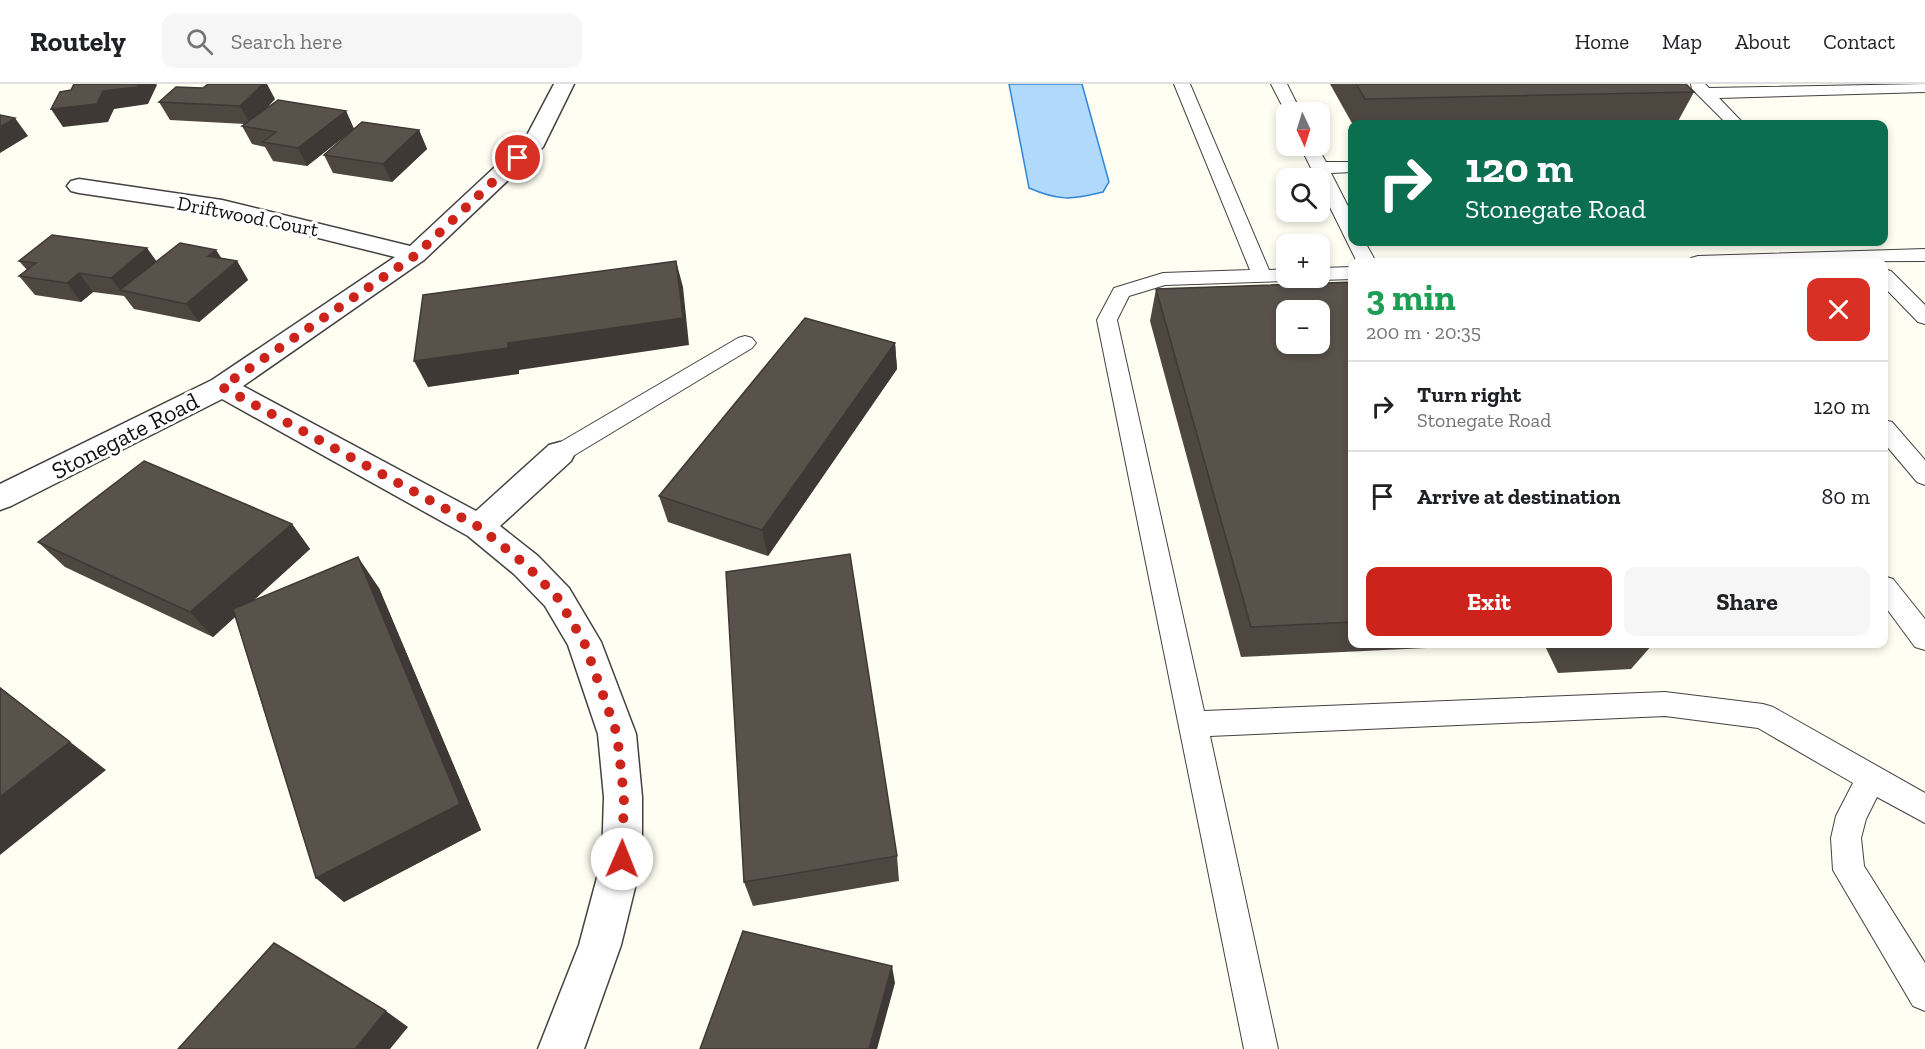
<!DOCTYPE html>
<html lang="en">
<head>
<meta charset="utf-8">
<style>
	body { margin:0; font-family:"Zilla Slab",serif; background:#f6f6f6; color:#202124; height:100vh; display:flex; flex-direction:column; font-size:22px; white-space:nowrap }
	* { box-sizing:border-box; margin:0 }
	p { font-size:20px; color:#757577 }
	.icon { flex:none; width:33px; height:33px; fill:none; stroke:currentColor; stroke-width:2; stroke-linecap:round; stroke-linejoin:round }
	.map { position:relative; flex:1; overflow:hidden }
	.details { position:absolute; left:1348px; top:174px; width:540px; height:390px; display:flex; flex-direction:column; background:#fff; border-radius:12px; box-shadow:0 3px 9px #0003 }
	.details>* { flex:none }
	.banner { position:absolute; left:1348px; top:36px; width:540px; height:126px; border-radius:12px; box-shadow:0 3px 9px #0003; background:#0b6e4f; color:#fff; overflow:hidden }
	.needle { width:39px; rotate:176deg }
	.buttons { position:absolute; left:1276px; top:18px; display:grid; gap:12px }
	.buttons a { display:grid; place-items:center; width:54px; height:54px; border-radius:12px; background:#fff; box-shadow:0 3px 9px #0003; font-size:30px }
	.pin { position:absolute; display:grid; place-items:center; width:51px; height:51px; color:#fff; margin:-26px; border:3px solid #fff; border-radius:50%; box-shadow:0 2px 6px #0007 }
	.me { position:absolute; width:66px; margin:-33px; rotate:1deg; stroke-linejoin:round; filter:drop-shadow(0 0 4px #0008) }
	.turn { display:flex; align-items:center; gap:21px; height:126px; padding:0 18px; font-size:27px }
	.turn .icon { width:78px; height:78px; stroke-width:2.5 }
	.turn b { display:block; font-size:42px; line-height:51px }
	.round { display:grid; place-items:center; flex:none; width:63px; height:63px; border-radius:12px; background:#f6f6f6 }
	.headline { display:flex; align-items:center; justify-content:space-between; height:102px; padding:0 18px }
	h1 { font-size:36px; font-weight:800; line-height:45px; color:#1e9e55 }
	.button { display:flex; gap:12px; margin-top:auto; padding:12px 18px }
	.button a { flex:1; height:69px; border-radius:12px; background:#cc231a; color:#fff; font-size:24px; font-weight:800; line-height:69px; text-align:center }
	.button a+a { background:#f6f6f6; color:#202124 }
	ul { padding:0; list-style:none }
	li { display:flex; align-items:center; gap:18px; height:90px; padding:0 18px; border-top:2px solid #e0e0e0 }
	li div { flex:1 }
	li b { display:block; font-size:22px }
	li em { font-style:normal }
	header { display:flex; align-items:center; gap:36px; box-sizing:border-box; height:84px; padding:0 30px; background:#fff; border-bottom:2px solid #e0e0e0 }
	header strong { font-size:28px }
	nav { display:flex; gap:33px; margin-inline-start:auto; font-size:21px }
	.search { width:420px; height:54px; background:#f6f6f6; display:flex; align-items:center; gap:15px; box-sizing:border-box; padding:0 21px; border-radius:12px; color:#757577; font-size:22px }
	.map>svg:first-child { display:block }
	.water { fill:#b1d9fb; stroke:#3286d9; stroke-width:1.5 }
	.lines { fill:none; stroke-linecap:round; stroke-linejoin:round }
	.service-casing { stroke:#424242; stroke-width:2 }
	.minor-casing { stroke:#424242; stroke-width:3 }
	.service { fill:#fff; fill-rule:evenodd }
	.minor { fill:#fff; fill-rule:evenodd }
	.wall { fill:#4d4740 }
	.shaded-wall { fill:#3e3934 }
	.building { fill:#59524b; stroke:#3e3934; stroke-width:1.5; fill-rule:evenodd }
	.route { stroke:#cc231a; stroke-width:10; stroke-dasharray:0 18 }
	.labels { text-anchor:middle; stroke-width:6; stroke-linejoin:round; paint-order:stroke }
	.far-street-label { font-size:20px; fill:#0f0f0f; stroke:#fff }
	.street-label { font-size:24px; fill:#0f0f0f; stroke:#fff }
</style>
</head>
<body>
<header>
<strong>Routely</strong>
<div class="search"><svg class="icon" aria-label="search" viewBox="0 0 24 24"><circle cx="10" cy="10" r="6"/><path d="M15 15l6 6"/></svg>Search here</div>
<nav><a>Home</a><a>Map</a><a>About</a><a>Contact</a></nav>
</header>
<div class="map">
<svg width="1925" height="965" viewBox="0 0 1925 965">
	<rect width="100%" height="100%" fill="#fffef2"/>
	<path class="water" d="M1009,0H1082L1109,98L1103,108C1071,116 1059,117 1029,104Z"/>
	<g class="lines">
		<g class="service-casing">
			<path id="service" d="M1174,0H1190L1269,186L1287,185V194H1295L1287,197L1165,201L1129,212L1117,236L1204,627L1665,608L1763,620L1773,623L1925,709V739L1877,713L1866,735L1861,754L1864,782L1925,879V927L1913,922L1833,786L1831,754L1836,732L1853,699L1758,644L1665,632L1210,652L1278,965H1244L1097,236L1114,204L1163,189L1250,186Z
				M1271,0H1287L1301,28H1287V31Z
				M1691,0H1705L1709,4L1925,0V8L1719,14L1744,40H1727L1692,5Z
				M1300,62H1317L1326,78H1353V88L1331,89L1353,132V158H1365L1376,178H1357L1320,103V94H1316Z
				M1925,165V177L1688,178L1691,174L1698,172Z
				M1353,183V195L1320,196L1312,194H1320V184Z
				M1884,185L1891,187L1925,221V240L1918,238L1884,203Z
				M745,252L752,254L756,259L752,264L568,375L560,377L552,375L548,369L552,363L738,254Z
				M1884,336L1892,338L1925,376V401L1917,398L1884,359Z
				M1884,492L1893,495L1925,535V566L1915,563L1884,521Z"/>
		</g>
		<g class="minor-casing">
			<path id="minor" d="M554,0H574L543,63L424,176L243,302L476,427L549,361L560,358L571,361L575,369L571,377L500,442L538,472L569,504L601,558L636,650L642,713V775L621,861L584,965H538L579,861L602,775L604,713L598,650L568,561L545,522L514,490L468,452L222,315L11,422L0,426V400L212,296L395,173L222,130L79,109L71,107L67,102L71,97L79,95L222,116L410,162L525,55Z"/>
		</g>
		<use href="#service" class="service"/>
		<use href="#minor" class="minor"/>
	</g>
	<path class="wall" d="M1330,0H1686L1694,8L1677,39L1599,40L1353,41Z
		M275,15L265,26L346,27L354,45L307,82L273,77L265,63L252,60L242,42L245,40L170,36L159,18Z
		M419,46L427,65L392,98L333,89L324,71Z
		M216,166L221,174L237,177L248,196L199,238L134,225L124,212L93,208L81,218L35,211L19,192L27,186L19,177L156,178Z
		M1353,198V560H1510L1241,573L1150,237L1156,205Z
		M895,259L897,285L768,472L668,438L659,412Z
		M292,440L310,465L253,517L379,504L481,746L344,818L316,794L235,533L213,553L65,483L38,458Z
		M1544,560H1653L1631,585L1558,589Z
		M897,772L899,797L753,822L744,798Z"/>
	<path class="shaded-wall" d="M138,0H156L157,1L148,20L114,25L108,38L63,43L51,25L103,7Z
		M263,0H267L275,15L250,40L240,22Z
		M346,27L354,45L307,82L298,64Z
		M15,34L28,52L0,69V43Z
		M419,46L427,65L392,98L383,80Z
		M147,164L160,182L121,207L111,194Z
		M216,166L228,184L208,172Z
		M237,177L248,196L199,238L186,220Z
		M676,177L683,203L689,261L519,286V290L428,303L414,277L508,259Z
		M79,189L93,208L81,218L67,199Z
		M895,259L897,285L768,472L762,446Z
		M292,440L310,465L213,553L190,528Z
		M358,473L379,504L481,746L344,818L316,794Z
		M0,603L106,686L0,771Z
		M892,882L895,899L877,965H869Z
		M386,927L408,943L390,965H355Z"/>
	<path class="building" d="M74,0H138L137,3L103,7L97,20L51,25L60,8L71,6Z
		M208,0H263L240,22L159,18L176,3L203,4Z
		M1356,0H1686L1694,8L1365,15Z
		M278,16L346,27L298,64L263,58L276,48L242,42Z
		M0,31L15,34L0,43Z
		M362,38L419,46L383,80L324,71Z
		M52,151L147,164L111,194L79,189L67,199L19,192L36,179L19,177Z
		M180,159L216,166L208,172L237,177L186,220L120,206Z
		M676,177L683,234L508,259V264L414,277L423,211Z
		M1353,198V538L1251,543L1156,205ZM1287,226H1320V260H1287Z
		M805,234L895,259L762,446L659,412Z
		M144,377L292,440L190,528L38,458Z
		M850,470L897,772L744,798L726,488Z
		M358,473L460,720L316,794L233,525Z
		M0,604L70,658L0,713Z
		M743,847L892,882L869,965H700Z
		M274,859L386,927L355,965H178Z"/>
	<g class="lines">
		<path class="route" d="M518,74L416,171L222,303L479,443L526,481L557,513L584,558L617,650L624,713L622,775"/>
	</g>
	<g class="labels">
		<g class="far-street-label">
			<text transform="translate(248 132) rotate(11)" y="7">Driftwood Court</text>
		</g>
		<g class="street-label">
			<text transform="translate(125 352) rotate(-27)" y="8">Stonegate Road</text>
		</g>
	</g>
</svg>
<div class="buttons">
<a><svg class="needle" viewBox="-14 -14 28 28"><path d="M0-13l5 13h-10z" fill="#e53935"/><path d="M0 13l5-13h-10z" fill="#757577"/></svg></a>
<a><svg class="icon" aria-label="search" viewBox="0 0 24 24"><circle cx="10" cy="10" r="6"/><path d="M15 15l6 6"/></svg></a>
<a>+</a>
<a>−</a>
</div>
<div class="pin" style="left:518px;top:74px;background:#d93025"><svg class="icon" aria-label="arrive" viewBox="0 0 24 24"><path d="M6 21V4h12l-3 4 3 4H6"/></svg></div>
<svg class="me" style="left:622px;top:775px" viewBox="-20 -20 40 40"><circle r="19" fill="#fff"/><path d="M0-13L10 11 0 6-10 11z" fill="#cc231a"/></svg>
<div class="banner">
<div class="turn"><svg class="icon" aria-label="right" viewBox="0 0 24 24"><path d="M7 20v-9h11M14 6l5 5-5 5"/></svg><div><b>120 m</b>Stonegate Road</div></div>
</div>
<section class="details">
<div class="headline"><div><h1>3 min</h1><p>200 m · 20:35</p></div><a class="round" style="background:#d93025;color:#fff"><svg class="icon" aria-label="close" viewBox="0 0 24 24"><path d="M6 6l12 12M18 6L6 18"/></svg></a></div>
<ul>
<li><svg class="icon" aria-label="right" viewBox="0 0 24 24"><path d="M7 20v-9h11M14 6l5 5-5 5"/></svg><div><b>Turn right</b><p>Stonegate Road</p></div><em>120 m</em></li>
<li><svg class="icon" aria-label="arrive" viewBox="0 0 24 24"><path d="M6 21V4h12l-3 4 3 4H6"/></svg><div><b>Arrive at destination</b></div><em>80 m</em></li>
</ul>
<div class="button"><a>Exit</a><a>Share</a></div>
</section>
</div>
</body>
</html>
